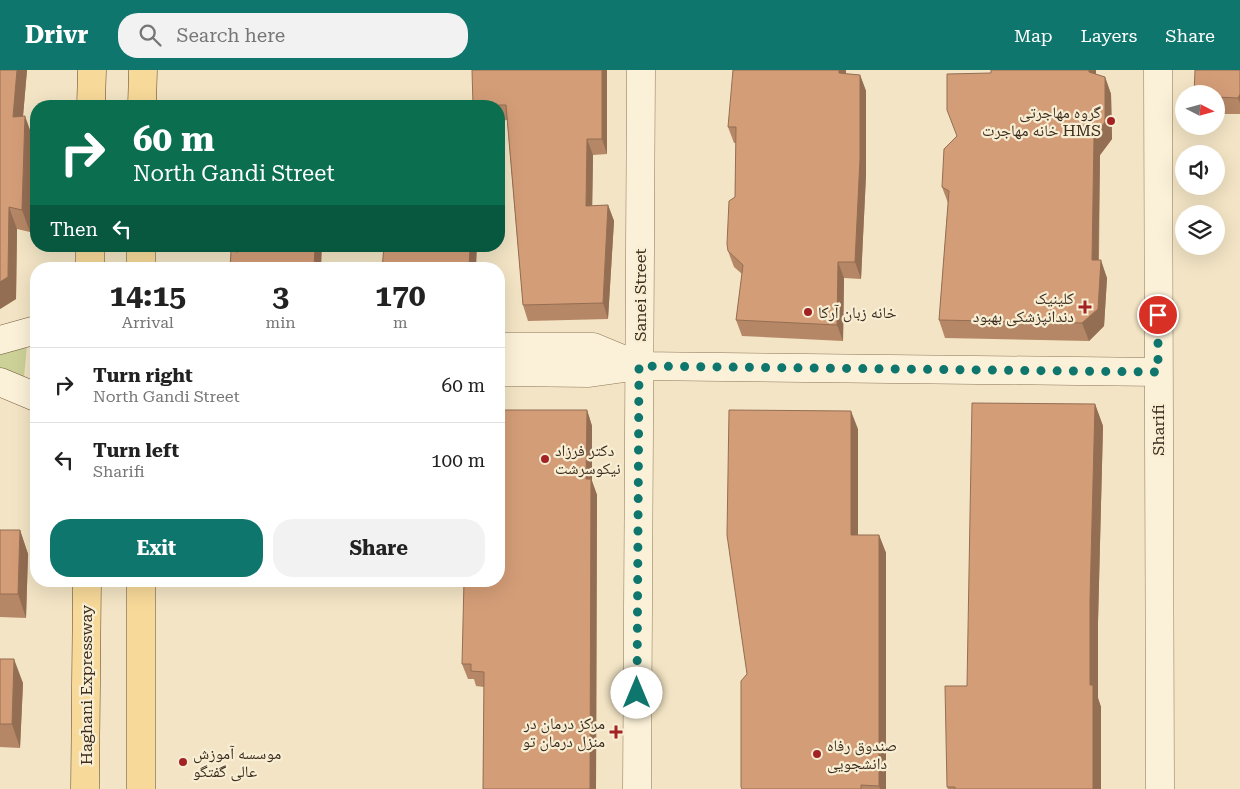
<!DOCTYPE html>
<html lang="en">
<head>
<meta charset="utf-8">
<style>
	body { margin:0; font-family:"Roboto Serif","Noto Naskh Arabic",serif; background:#f2f2f2; color:#222; height:100vh; display:flex; flex-direction:column; font-size:19px; white-space:nowrap }
	* { box-sizing:border-box; margin:0 }
	p { font-size:16px; color:#767676 }
	.icon { flex:none; width:28px; height:28px; fill:none; stroke:currentColor; stroke-width:2; stroke-linecap:round; stroke-linejoin:round }
	.map { position:relative; flex:1; overflow:hidden }
	.side { position:absolute; left:30px; top:192px; width:475px; height:325px; display:flex; flex-direction:column; background:#fff; border-radius:20px; box-shadow:0 5px 20px #0002 }
	.side>* { flex:none }
	.guide { position:absolute; left:30px; top:30px; width:475px; height:152px; border-radius:20px; box-shadow:0 5px 20px #0002; background:#0b6e4f; color:#fff; overflow:hidden }
	.needle { width:32px; rotate:96deg }
	.controls { position:absolute; left:1175px; top:15px; display:grid; gap:10px }
	.controls a { display:grid; place-items:center; width:50px; height:50px; border-radius:50%; background:#fff; box-shadow:0 5px 20px #0002; font-size:25px }
	.pin { position:absolute; display:grid; place-items:center; width:42px; height:42px; color:#fff; margin:-21px; border:2px solid #fff; border-radius:50%; box-shadow:0 1px 5px #0007 }
	.me { position:absolute; width:55px; margin:-28px; rotate:0deg; stroke-linejoin:round; filter:drop-shadow(0 0 4px #0008) }
	.turn { display:flex; align-items:center; gap:18px; height:105px; padding:0 20px; font-size:22px }
	.turn .icon { width:65px; height:65px; stroke-width:2.5 }
	.turn b { display:block; font-size:35px; line-height:42px }
	.then { display:flex; align-items:center; height:48px; padding:0 20px; background:#0003; gap:10px; font-size:19px }
	.eta { display:flex; justify-content:space-evenly; align-items:center; height:85px; text-align:center }
	.eta b { font-size:30px; font-weight:700; line-height:35px }
	.button { display:flex; gap:10px; margin-top:auto; padding:10px 20px }
	.button a { flex:1; height:58px; border-radius:20px; background:#0f766e; color:#fff; font-size:20px; font-weight:700; line-height:58px; text-align:center }
	.button a+a { background:#f2f2f2; color:#222 }
	ul { padding:0; list-style:none }
	li { display:flex; align-items:center; gap:15px; height:75px; padding:0 20px; border-top:1px solid #e0e0e0 }
	li div { flex:1 }
	li b { display:block; font-size:19px }
	li em { font-style:normal }
	header { display:flex; align-items:center; gap:30px; box-sizing:border-box; height:70px; padding:0 25px; background:#0f766e; color:#fff }
	header strong { font-size:24px }
	nav { display:flex; gap:28px; margin-inline-start:auto; font-size:18px }
	.search { width:350px; height:45px; background:#f2f2f2; display:flex; align-items:center; gap:12px; box-sizing:border-box; padding:0 18px; border-radius:20px; color:#767676; font-size:19px }
	.map>svg:first-child { display:block }
	.green { fill:#cbd197 }
	.lines { fill:none; stroke-linecap:round; stroke-linejoin:round }
	.minor-casing { stroke:#8e7558; stroke-width:29 }
	.tertiary-casing { stroke:#8e7558; stroke-width:29 }
	.secondary-casing { stroke:#70563c; stroke-width:29 }
	.primary-casing { stroke:#5c432d; stroke-width:29 }
	.minor { stroke:#fbf1d8; stroke-width:28 }
	.tertiary { stroke:#fbf1d8; stroke-width:28 }
	.secondary { stroke:#fbf1d8; stroke-width:28 }
	.primary { stroke:#f7d999; stroke-width:28 }
	.wall { fill:#b58766 }
	.shaded-wall { fill:#946e53 }
	.building { fill:#d39d77; stroke:#946e53 }
	.route { stroke:#0f766e; stroke-width:9; stroke-dasharray:0 16.2 }
	.poi-dot { fill:#a32325; stroke:#f8eed4; stroke-width:2 }
	.labels { text-anchor:middle; stroke-width:4.5; stroke-linejoin:round; paint-order:stroke }
	.poi-label { font-size:16px; fill:#3d2d1e; stroke:#f8eed4; text-anchor:start }
	.street-label { font-size:16px; fill:#3d2d1e; stroke:#f8eed4 }
</style>
</head>
<body>
<header>
<strong>Drivr</strong>
<div class="search"><svg class="icon" aria-label="search" viewBox="0 0 24 24"><circle cx="10" cy="10" r="6"/><path d="M15 15l6 6"/></svg>Search here</div>
<nav><a>Map</a><a>Layers</a><a>Share</a></nav>
</header>
<div class="map">
<svg width="1240" height="719" viewBox="0 0 1240 719">
	<rect width="100%" height="100%" fill="#f2e4c4"/>
	<path class="green" d="M27,275L24,307L0,302V278Z"/>
	<g class="lines">
		<g class="minor-casing">
			<path id="minor" d="M1158,0L1160,719
				M637,719L641,0"/>
		</g>
		<g class="tertiary-casing">
			<path id="tertiary" d="M499,277H593L639,296L589,303L499,302
				M639,296L1158,302"/>
		</g>
		<g class="secondary-casing">
			<path id="secondary" d="M0,270L36,260
				M0,312L36,327"/>
		</g>
		<g class="primary-casing">
			<path id="primary" d="M91,36L92,0
				M142,36L143,0
				M90,199V176
				M141,199V176
				M141,511V719
				M85,719L87,511"/>
		</g>
		<use href="#minor" class="minor"/>
		<use href="#tertiary" class="tertiary"/>
		<use href="#secondary" class="secondary"/>
		<use href="#primary" class="primary"/>
	</g>
	<path class="wall" d="M0,0H27L23,46L33,68L30,162L17,159L16,229L0,239Z
		M607,0V84L593,85L592,136L608,135L614,151L608,249L528,251L523,235L507,50L499,51V36H473V35Z
		M743,0H846V4L860,5L866,21V105L861,209L844,208L843,271L742,266L736,250L742,204L734,197L728,181L735,127L736,73H734L728,57Z
		M991,0H1096V4L1105,7L1111,24L1112,69L1100,85L1099,190L1107,208L1104,256L1089,271L945,268L939,250L948,133L942,117L957,66L991,3Z
		M1240,0V44H1216V24Z
		M1095,334L1103,356L1098,552V628L1101,637V719H948L947,717L967,616Z
		M587,340L592,356V411L597,425L596,719H483L484,617L476,616L474,609H468L462,594Z
		M858,359V465H879L886,483V719H742L747,604Z
		M0,460H20L28,484L26,548L0,547Z
		M0,589L23,613L20,678L0,677Z"/>
	<path class="shaded-wall" d="M17,0H27L21,69L13,47Z
		M602,0H607V84L602,69Z
		M839,0H846L845,20L839,3Z
		M1089,0H1096V19L1089,2Z
		M860,5L866,21V105L861,209L855,192Z
		M1105,7L1111,24L1112,69L1100,85L1098,208L1092,190L1094,67Z
		M1240,24V33L1238,28Z
		M25,46L33,68L30,162L22,140Z
		M587,69L593,85L592,151L586,136Z
		M608,135L614,151L608,249L603,233Z
		M9,137L17,159L16,229L0,239V212Z
		M315,176H322L321,199H314Z
		M470,176H477L476,199H469Z
		M1101,190L1107,208L1104,256L1089,271L1082,253Z
		M838,192L844,208L843,271L837,255Z
		M1095,334L1103,356L1098,552V628L1101,637V719H1093L1090,615V530Z
		M587,340L592,356V411L597,425L596,719H590L586,409Z
		M851,341L858,359V483L851,465Z
		M20,460L28,484L26,548L18,524Z
		M879,465L886,483V719H880L879,716Z
		M14,589L23,613L20,678L12,654Z"/>
	<path class="building" d="M0,0H17L13,47L25,46L22,140L9,137L8,207L0,212Z
		M472,0H602V69H587L586,136L608,135L603,233L523,235L506,35H473Z
		M733,0H839V3L860,5V89L855,192H838L837,255L736,250L743,195L728,181L727,174L729,131L735,127L736,57H728Z
		M991,0H1089V2L1105,7V52L1094,67L1092,190H1101L1098,239L1082,253L939,250L949,121L942,117L944,79L957,66L947,40V4L991,3Z
		M1195,0H1240V24L1238,28L1216,27V24H1194Z
		M238,176H315L314,199H230L231,181L238,182Z
		M384,176H470L469,199H382Z
		M972,333L1095,334L1090,530V615H1093V719H955V717H947L945,616H967Z
		M499,340H587L586,409H591L590,719H483L484,602L471,601V594H462L464,511H499Z
		M729,340L851,341V465H879V716L861,715V719H742L741,717V611L747,604L727,465Z
		M0,460H20L18,524H0Z
		M0,589H14L12,654H0Z"/>
	<g class="lines">
		<path class="route" d="M637,623L639,296L1158,302V245"/>
	</g>
	<g class="poi-dot">
		<circle cx="1111" cy="51" r="5"/>
		<path d="M1082.5 229.5h5v5h5v5h-5v5h-5v-5h-5v-5h5z"/>
		<circle cx="808" cy="242" r="5"/>
		<circle cx="545" cy="389" r="5"/>
		<path d="M613.5 654.5h5v5h5v5h-5v5h-5v-5h-5v-5h5z"/>
		<circle cx="817" cy="684" r="5"/>
		<circle cx="183" cy="692" r="5"/>
	</g>
	<g class="labels">
		<g class="poi-label">
			<text x="1101" y="48" text-anchor="end">گروه مهاجرتی<tspan x="1101" dy="18">خانه مهاجرت HMS</tspan></text>
			<text x="1074" y="234" text-anchor="end">کلینیک<tspan x="1074" dy="18">دندانپزشکی بهبود</tspan></text>
			<text x="818" y="248">خانه زبان آرکا</text>
			<text x="555" y="386">دکتر فرزاد<tspan x="555" dy="18">نیکوسرشت</tspan></text>
			<text x="605" y="659" text-anchor="end">مرکز درمان در<tspan x="605" dy="18">منزل درمان تو</tspan></text>
			<text x="827" y="681">صندوق رفاه<tspan x="827" dy="18">دانشجویی</tspan></text>
			<text x="193" y="689">موسسه آموزش<tspan x="193" dy="18">عالی گفتگو</tspan></text>
		</g>
		<g class="street-label">
			<text transform="translate(640 225) rotate(-90)" y="6">Sanei Street</text>
			<text transform="translate(1158 360) rotate(-90)" y="6">Sharifi</text>
			<text transform="translate(86 615) rotate(-90)" y="6">Haghani Expressway</text>
		</g>
	</g>
</svg>
<div class="controls">
<a><svg class="needle" viewBox="-14 -14 28 28"><path d="M0-13l5 13h-10z" fill="#e53935"/><path d="M0 13l5-13h-10z" fill="#767676"/></svg></a>
<a><svg class="icon" aria-label="sound" viewBox="0 0 24 24"><path d="M4 9h4l5-4v14l-5-4H4zM17 9q2 3 0 6"/></svg></a>
<a><svg class="icon" aria-label="layers" viewBox="0 0 24 24"><path d="M12 4l9 5-9 5-9-5zM3 14l9 5 9-5"/></svg></a>
</div>
<div class="pin" style="left:1158px;top:245px;background:#d93025"><svg class="icon" aria-label="arrive" viewBox="0 0 24 24"><path d="M6 21V4h12l-3 4 3 4H6"/></svg></div>
<svg class="me" style="left:637px;top:623px" viewBox="-20 -20 40 40"><circle r="19" fill="#fff"/><path d="M0-13L10 11 0 6-10 11z" fill="#0f766e"/></svg>
<div class="guide">
<div class="turn"><svg class="icon" aria-label="right" viewBox="0 0 24 24"><path d="M7 20v-9h11M14 6l5 5-5 5"/></svg><div><b>60 m</b>North Gandi Street</div></div>
<div class="then">Then<svg class="icon" aria-label="left" viewBox="0 0 24 24"><path d="M17 20v-9H6M10 6l-5 5 5 5"/></svg></div>
</div>
<section class="side">
<div class="eta">
<div><b>14:15</b><p>Arrival</p></div>
<div><b>3</b><p>min</p></div>
<div><b>170</b><p>m</p></div>
</div>
<ul>
<li><svg class="icon" aria-label="right" viewBox="0 0 24 24"><path d="M7 20v-9h11M14 6l5 5-5 5"/></svg><div><b>Turn right</b><p>North Gandi Street</p></div><em>60 m</em></li>
<li><svg class="icon" aria-label="left" viewBox="0 0 24 24"><path d="M17 20v-9H6M10 6l-5 5 5 5"/></svg><div><b>Turn left</b><p>Sharifi</p></div><em>100 m</em></li>
</ul>
<div class="button"><a>Exit</a><a>Share</a></div>
</section>
</div>
</body>
</html>
